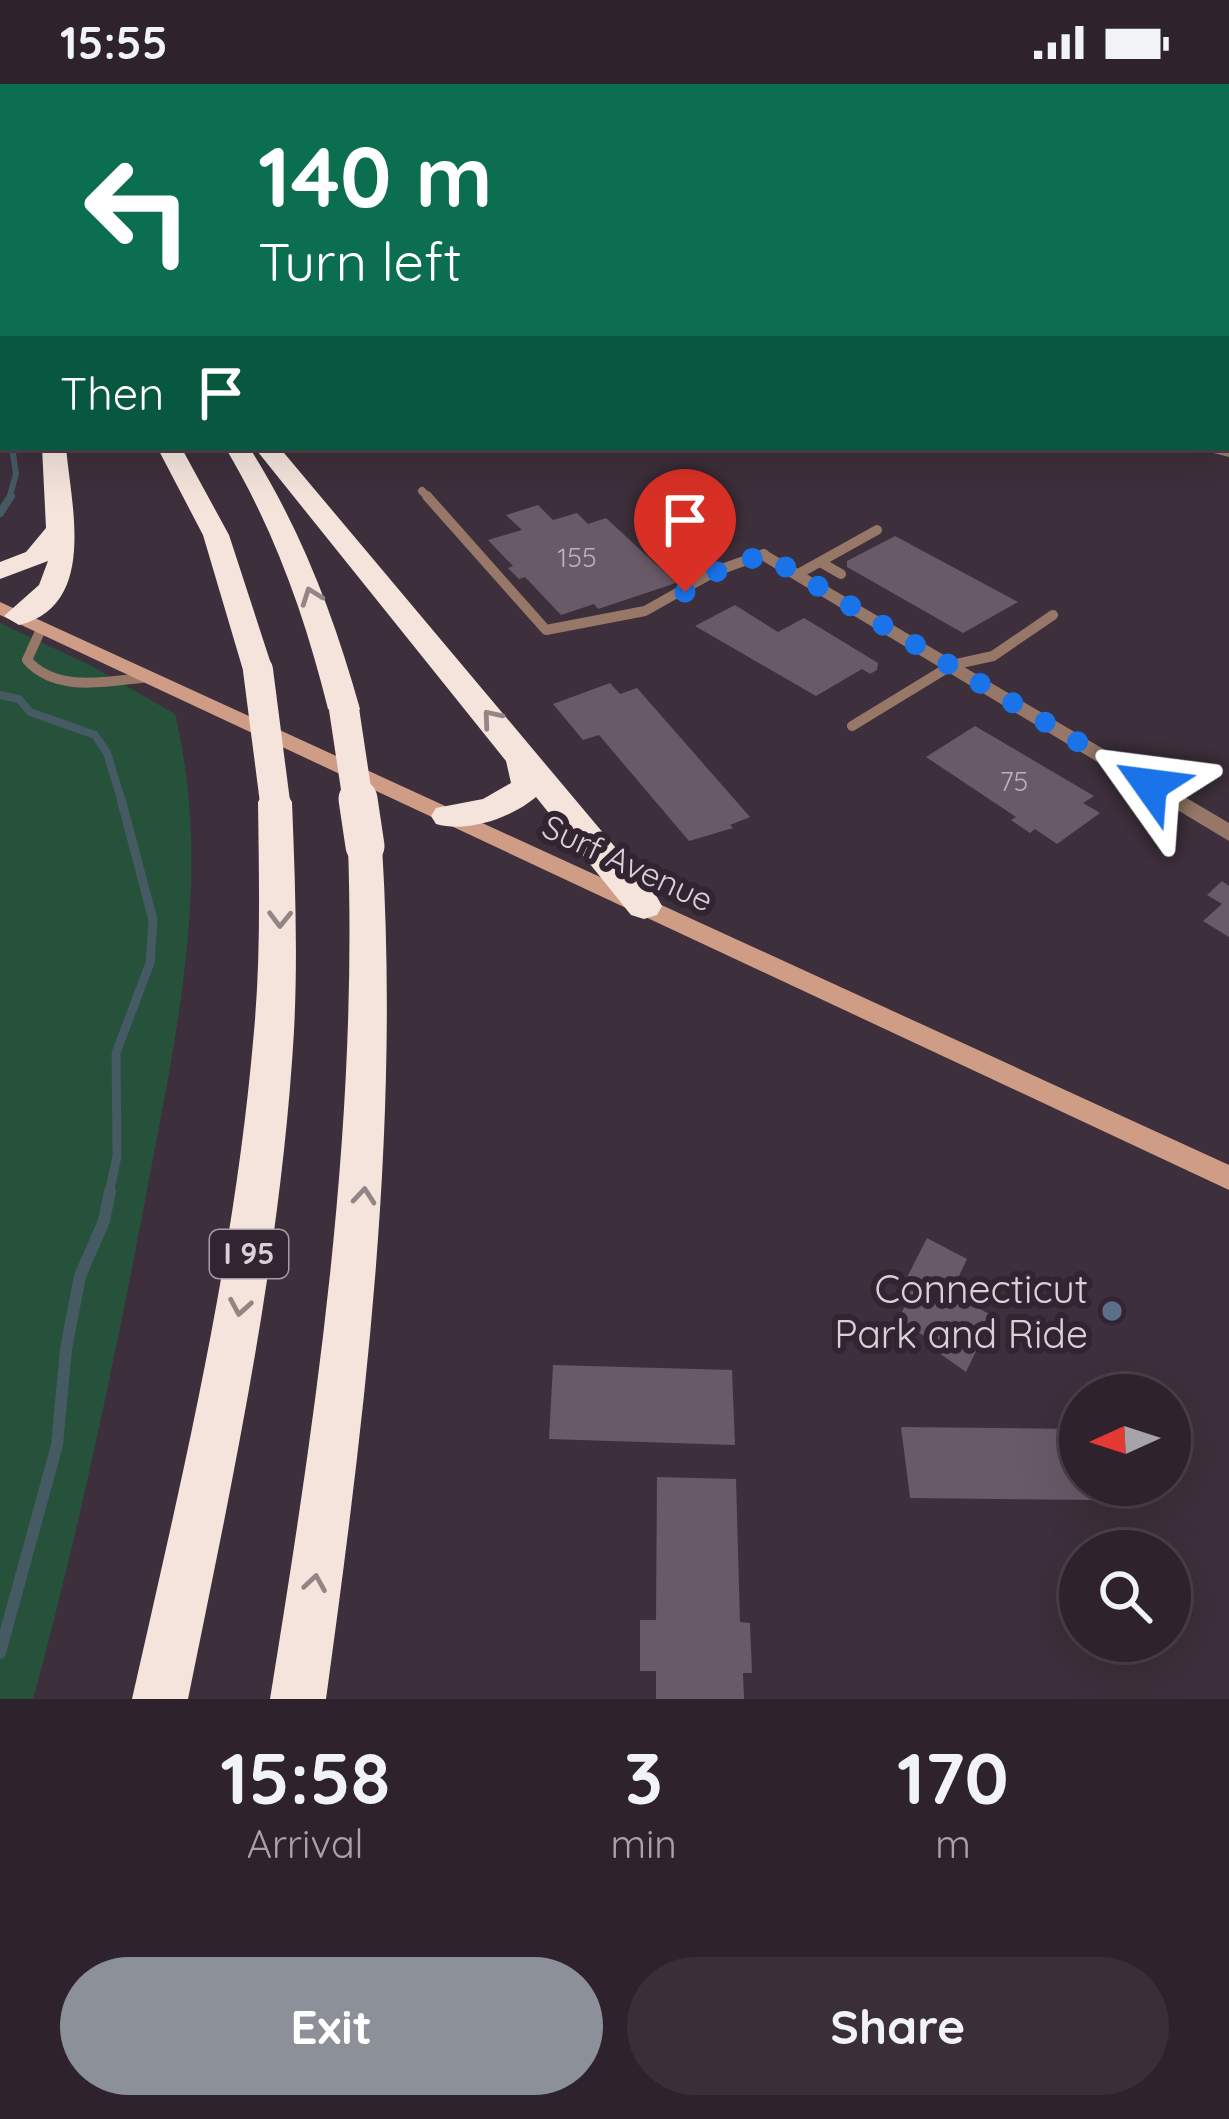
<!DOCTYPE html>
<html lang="en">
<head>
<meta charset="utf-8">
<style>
	body { margin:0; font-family:Quicksand,sans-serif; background:#3a2f38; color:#f1f3f6; height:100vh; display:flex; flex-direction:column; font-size:45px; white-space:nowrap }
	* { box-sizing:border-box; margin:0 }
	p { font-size:39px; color:#a7a4a9 }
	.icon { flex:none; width:66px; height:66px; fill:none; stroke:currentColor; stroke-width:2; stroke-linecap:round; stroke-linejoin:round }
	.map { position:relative; height:1615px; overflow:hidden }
	.side { display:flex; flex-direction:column; background:#2e232c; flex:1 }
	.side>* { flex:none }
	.guide { position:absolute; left:0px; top:0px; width:1230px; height:366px; box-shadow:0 12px 48px #0002,0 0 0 3px #494048; background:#0b6e4f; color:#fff; overflow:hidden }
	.needle { width:78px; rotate:267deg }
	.buttons { position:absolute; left:1059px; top:1290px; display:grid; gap:24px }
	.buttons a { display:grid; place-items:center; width:132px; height:132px; border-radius:50%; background:#2e232c; box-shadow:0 12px 48px #0002,0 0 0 3px #494048; font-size:60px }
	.pin { position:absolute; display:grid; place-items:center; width:102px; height:102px; color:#fff; margin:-123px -51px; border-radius:50% 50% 50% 0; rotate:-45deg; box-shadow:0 0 12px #0007 }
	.pin .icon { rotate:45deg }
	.me { position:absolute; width:132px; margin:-66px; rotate:301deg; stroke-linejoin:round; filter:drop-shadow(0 0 9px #0008) }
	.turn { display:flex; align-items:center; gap:42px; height:252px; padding:0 60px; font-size:54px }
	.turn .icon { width:156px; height:156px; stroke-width:2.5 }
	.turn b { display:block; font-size:84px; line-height:102px }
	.then { display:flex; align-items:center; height:114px; padding:0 60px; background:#0003; gap:24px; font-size:45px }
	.eta { display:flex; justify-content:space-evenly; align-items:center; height:204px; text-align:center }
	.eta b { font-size:72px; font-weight:700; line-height:84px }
	.primary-button { display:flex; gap:24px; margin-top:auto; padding:24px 60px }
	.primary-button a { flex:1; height:138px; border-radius:72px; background:#8c9099; color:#fff; font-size:48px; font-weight:700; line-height:138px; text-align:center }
	.primary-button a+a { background:#3a2f38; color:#f1f3f6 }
	.status { display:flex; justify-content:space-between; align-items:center; height:84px; padding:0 60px; background:#2e232c; direction:ltr }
	.status svg { height:33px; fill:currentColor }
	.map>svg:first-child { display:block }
	.green { fill:#26523c }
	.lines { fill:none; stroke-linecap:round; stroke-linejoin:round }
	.stream-far3 { stroke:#455a62; stroke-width:6 }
	.stream-far2 { stroke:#455a62; stroke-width:8 }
	.stream-far1 { stroke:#455a62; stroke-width:9 }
	.stream { stroke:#455a62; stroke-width:12 }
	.building { fill:#695a67 }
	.lane-far2 { stroke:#977868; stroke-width:6 }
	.lane-far1 { stroke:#977868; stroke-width:8 }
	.lane { stroke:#977868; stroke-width:10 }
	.street { fill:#977868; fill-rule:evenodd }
	.secondary { fill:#cf9d85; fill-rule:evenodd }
	.highway { fill:#f4e4dc; fill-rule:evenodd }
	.highway-bridge-far1 { stroke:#f4e4dc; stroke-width:30 }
	.highway-bridge { stroke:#f4e4dc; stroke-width:39 }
	.oneway { stroke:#938486 }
	.route { stroke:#1a73e8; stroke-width:21; stroke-dasharray:0 37.8 }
	.service-dot { fill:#5c6f8a; stroke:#322531; stroke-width:4.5 }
	.labels { text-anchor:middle; stroke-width:12; stroke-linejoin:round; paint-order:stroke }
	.number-label { font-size:27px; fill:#bdb2bc }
	.shield { fill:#322531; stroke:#a79da6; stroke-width:3 }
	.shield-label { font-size:30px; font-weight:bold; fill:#d9d0d8 }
	.street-label { font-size:33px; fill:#d9d0d8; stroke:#322531 }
	.near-poi-label { font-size:39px; fill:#d9d0d8; stroke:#322531; text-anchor:end }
</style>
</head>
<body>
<div class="status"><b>15:55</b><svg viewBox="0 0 49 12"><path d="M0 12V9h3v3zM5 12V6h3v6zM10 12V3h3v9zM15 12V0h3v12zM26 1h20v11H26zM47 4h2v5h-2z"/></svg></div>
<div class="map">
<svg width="1229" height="1615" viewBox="0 0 1229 1615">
	<rect width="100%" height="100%" fill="#3d2f3b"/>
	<path class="green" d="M0,539L92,582L175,630C214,793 175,955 145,1117C113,1284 78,1451 33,1615H0Z"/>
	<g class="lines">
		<path class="stream-far3" d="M0,284L3,308
			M0,333L3,320
			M9,415L16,390L12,363"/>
		<path class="stream-far2" d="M0,429L11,412
			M0,611L19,615L30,628L95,651L107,669L122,718"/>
		<path class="stream-far1" d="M109,1110L117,1072L116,969L150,879L153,836L121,715"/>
		<path class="stream" d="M0,1569L57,1361L66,1265L80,1192L104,1137L110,1107"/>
	</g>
	<path class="building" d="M538,421L553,436L577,429L588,440L606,434L676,499L598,525L594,520L561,531L525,493L519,495L508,484L513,482L488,456L522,446L506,431Z
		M895,452L1018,518L963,549L847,483V477Z
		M735,521L778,548L804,534L878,579L877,586L870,590L862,585L816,612L695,542Z
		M610,599L620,610L637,604L750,733L730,741L733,744L689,757L599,651L583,656L553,620Z
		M975,642L1094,712L1083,719L1100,729L1057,760L1035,745L1030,749L1011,736L1016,733L926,673Z
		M1222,797L1229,802V853L1203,837L1222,820L1207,811Z
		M927,1154L967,1175L953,1205L961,1215L993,1232L966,1288L925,1259L928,1254L897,1237L906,1220L896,1215Z
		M553,1281L732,1286L735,1361L549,1355Z
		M901,1343L1080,1345V1401H1094L1097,1416L910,1414Z
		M657,1393L736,1395L740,1538L750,1539L752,1589H743L744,1615H656V1587H640V1536H656Z"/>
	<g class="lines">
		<path class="lane-far2" d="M573,0L590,3
			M871,2L886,0
			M511,3L517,0
			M623,3L629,0"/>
		<path class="lane-far1" d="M1206,363L1229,369
			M422,407L430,415"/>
		<path class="lane" d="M427,412L546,546L645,527L716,487L764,470
			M820,478L841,490
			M798,490L877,446
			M42,543L27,576C57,610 109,597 149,593
			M852,642L952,581L993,572L1053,531"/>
		<path class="street" d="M957,0H1021L952,3Z
			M1045,0H1055L1056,3H1046Z
			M3,24V31H0V25Z
			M3,92V100L0,101V93Z
			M764,465L1229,739V757L758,474L755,470Z"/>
		<path class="secondary" d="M1227,228H1229V237H1227Z
			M0,518L1229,1081V1106L0,531Z"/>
		<path class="highway" d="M0,146L3,147V159L0,158Z
			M0,204H3V219H0Z
			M42,363H66C71,422 98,521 19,541L4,532L39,501L48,477L0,495V478L26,468L46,444Z
			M157,363H181L229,451L273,586L269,593L258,595L243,586L203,451Z
			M225,363H249C301,445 334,532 360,625L355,632L344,635L328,625C305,532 274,445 225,363Z
			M254,363H279L657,813L662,822L657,831L644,835L631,831L536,713C511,734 468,749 436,740L431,732L436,724L483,715L511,699L506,677Z
			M275,707L287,710L292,718C295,794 298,870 294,947C281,1172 233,1394 188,1615H132C182,1394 235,1173 254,947C261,871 259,795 258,718L263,710Z
			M365,750L377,753L382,762C400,1050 365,1330 326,1615H270C316,1331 358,1051 348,762L353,753Z"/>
		<path class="highway-bridge-far1" d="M258,586L275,718
			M344,625L358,718"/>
		<path class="highway-bridge" d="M358,715L365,762"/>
	</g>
	<defs><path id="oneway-chevron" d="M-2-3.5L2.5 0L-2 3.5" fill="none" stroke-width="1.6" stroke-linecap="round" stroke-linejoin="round" transform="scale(3)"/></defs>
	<g class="oneway">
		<use href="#oneway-chevron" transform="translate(311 512) rotate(-110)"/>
		<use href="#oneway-chevron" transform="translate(491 634) rotate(-130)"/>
		<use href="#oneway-chevron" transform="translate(280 835) rotate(91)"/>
		<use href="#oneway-chevron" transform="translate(364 1112) rotate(-85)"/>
		<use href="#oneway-chevron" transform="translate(240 1223) rotate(100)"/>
		<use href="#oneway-chevron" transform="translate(315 1499) rotate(-81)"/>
	</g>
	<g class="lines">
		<path class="route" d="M685,508L716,488L764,470L1150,701"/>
	</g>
	<circle class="service-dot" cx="1112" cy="1227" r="12"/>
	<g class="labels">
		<g class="number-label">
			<text x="577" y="483">155</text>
			<text x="1014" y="707">75</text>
		</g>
		<rect class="shield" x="210" y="1146" width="78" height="48" rx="9"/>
		<g class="shield-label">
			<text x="249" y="1180">I 95</text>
		</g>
		<g class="street-label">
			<text transform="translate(628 779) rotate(25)" y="12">Surf Avenue</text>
		</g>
		<g class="near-poi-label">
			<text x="1088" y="1219">Connecticut<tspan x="1088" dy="45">Park and Ride</tspan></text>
		</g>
	</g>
</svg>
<div class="buttons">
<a><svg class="needle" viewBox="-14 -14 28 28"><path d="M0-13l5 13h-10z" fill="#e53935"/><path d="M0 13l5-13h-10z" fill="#a7a4a9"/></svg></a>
<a><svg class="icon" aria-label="search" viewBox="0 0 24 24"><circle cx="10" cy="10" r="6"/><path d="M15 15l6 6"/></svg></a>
</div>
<div class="pin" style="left:685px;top:508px;background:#d93025"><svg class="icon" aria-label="arrive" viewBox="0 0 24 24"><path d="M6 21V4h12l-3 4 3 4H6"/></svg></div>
<svg class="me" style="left:1150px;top:701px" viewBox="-20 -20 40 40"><path d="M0-17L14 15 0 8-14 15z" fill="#1a73e8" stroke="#fff" stroke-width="4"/></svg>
<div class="guide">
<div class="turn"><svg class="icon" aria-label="left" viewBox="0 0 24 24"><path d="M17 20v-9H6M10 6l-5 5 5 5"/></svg><div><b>140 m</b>Turn left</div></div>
<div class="then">Then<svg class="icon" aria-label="arrive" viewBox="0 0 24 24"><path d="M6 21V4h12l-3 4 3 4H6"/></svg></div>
</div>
</div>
<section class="side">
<div class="eta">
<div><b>15:58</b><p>Arrival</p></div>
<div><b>3</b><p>min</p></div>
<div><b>170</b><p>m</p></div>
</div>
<div class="primary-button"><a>Exit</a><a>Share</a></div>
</section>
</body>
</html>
